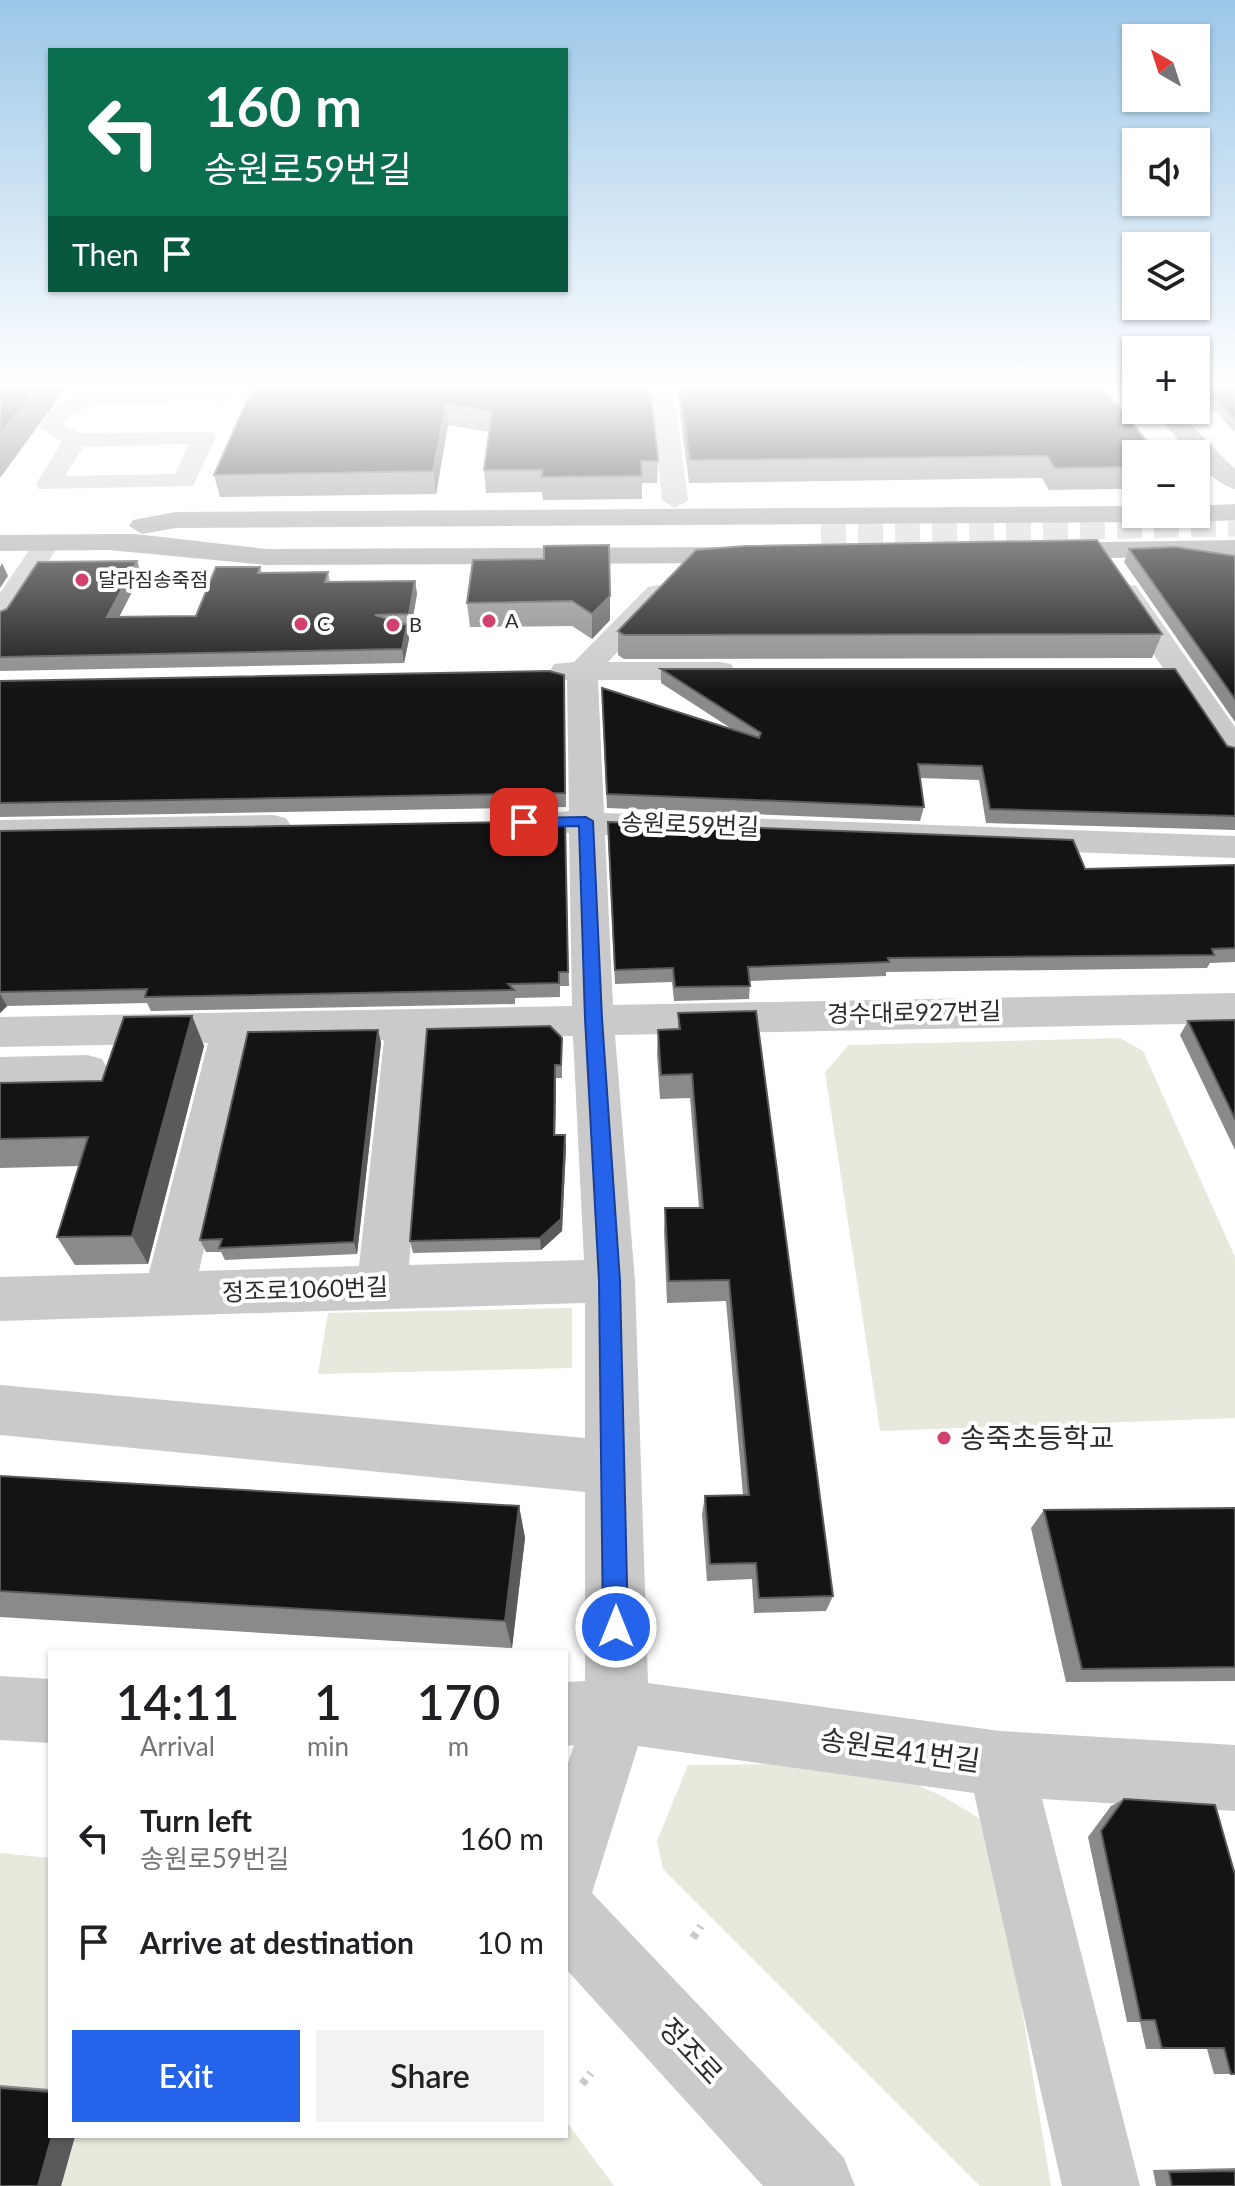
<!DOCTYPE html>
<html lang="en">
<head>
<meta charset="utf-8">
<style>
	body { margin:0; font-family:Lato,"Noto Sans KR",sans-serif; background:#f2f2f2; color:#202124; height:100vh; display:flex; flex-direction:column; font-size:30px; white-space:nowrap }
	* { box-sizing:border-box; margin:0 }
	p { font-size:26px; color:#757577 }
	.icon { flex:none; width:44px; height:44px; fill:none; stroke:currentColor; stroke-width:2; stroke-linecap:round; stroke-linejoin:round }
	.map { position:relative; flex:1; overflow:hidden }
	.sheet { position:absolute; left:48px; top:1650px; width:520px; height:488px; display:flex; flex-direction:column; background:#fff; border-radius:0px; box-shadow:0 2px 6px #0004 }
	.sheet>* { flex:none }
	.hud { position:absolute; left:48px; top:48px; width:520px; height:244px; border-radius:0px; box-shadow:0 2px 6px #0004; background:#0b6e4f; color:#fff; overflow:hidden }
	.needle { width:52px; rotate:321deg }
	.controls { position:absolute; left:1122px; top:24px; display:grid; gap:16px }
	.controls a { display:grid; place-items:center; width:88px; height:88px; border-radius:0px; background:#fff; box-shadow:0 2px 6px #0004; font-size:40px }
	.pin { position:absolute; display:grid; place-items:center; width:68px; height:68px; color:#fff; margin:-34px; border-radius:16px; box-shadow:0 4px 12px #0006 }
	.me { position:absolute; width:88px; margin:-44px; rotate:0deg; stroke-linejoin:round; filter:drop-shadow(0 0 6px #0008) }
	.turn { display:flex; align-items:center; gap:28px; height:168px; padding:0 24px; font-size:36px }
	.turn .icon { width:104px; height:104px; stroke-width:2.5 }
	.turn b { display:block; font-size:56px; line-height:68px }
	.then { display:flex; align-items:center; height:76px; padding:0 24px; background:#0003; gap:16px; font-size:30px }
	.eta { display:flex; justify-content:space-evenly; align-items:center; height:136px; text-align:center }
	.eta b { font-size:48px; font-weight:600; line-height:56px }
	.primary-button { display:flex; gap:16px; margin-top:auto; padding:16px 24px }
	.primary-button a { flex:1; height:92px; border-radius:0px; background:#2563eb; color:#fff; font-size:32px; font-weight:600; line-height:92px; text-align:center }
	.primary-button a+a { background:#f2f2f2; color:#202124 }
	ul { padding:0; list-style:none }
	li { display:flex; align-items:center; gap:24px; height:104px; padding:0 24px }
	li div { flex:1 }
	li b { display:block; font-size:30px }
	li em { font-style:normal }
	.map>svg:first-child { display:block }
	.green { fill:#e6e9dc }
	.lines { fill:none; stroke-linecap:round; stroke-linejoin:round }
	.major-tunnel { stroke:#d5d5d5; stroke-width:25; stroke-dasharray:25 12; stroke-linecap:butt }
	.path { stroke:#cacaca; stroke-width:8; stroke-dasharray:6 6; stroke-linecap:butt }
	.minor { fill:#cacaca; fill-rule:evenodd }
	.major { fill:#a5a5a5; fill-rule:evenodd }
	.wall { fill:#8a8a8a }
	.shaded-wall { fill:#5a5a5a }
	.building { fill:#141414; stroke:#5a5a5a; stroke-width:2 }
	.route { fill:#2563eb; stroke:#184099; stroke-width:2 }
	.poi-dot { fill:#d2416d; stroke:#fff; stroke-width:3 }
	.labels { text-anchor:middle; stroke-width:8; stroke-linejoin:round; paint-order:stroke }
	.far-poi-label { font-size:20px; fill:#2d2d2d; stroke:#fff; text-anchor:start }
	.street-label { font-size:24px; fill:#2d2d2d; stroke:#fff }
	.near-poi-label { font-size:28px; fill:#2d2d2d; stroke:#fff; text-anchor:start }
	.near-street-label { font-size:28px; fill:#2d2d2d; stroke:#fff }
</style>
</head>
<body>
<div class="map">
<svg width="1235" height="2186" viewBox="0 0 1235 2186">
	<rect width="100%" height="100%" fill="#fff"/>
	<path class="green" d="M1120,1038L1143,1051L1235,1257V1418L880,1431L825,1072L849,1045Z
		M572,1308V1368L318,1374L328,1313Z
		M783,1764L889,1772L942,1796L979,1818L998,1863L1051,2186H980L663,1869L657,1841L688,1765Z
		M0,1853L50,1858V2136H566V2121L614,2186H0Z"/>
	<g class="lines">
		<path class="major-tunnel" d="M821,532L1235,524"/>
		<path class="path" d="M693,1938L701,1926
			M582,2084L591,2073"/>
		<path class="minor" d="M102,385H124L121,389L241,385L233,399L225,401L106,403L87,407L66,419L64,425L79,433L212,432L216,437L193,486L39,489L36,484L62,442L40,428C49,402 73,397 98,391ZM189,444L175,474L65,476L83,447Z
			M651,385H673L688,500L675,508L662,500Z
			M47,535L56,537L60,543L10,621L0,624V593L38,537Z
			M1126,584L1136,586L1235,727V761L1223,758L1112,592L1116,586Z
			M658,585L668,587L672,593L608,662H720L731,664L735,671L731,678L720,680H598L604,813L1235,836V858L605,835L613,1005L1235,993V1023L615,1035L635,1281L648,1683L1000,1731L1235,1745V1811L1042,1799L1140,2186H1062L974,1793L638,1746L592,1893L844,2158L855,2186H763L566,1969V1769L574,1745L566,1746V1682L585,1681V1492L0,1435V1385L585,1438V1303L0,1321V1277L149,1273L208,1043L0,1047V1017L572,1006L569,833L545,830L540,822L545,814L569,811L567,680L554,678L550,671L554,664L574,662L648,587ZM573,1036L584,1260L409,1265L427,1039ZM384,1040L359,1266L199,1271L250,1042Z
			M273,815L286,818L291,826L286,834L273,837L0,842V820Z
			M87,1055L102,1059L109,1071L102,1083L87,1087L0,1089V1057Z
			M0,1676L50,1679V1743L0,1740Z"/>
		<path class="major" d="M1153,410H1176L1235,469V489C1222,486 1197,468 1196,454H1190Z
			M1235,504V520L1196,522L1183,514H1196V506Z
			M1136,506V514H1164L1151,522L176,528L142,534L129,526L133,520L176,512Z
			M106,534H135L266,549L752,547L762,549L766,555L762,561L752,563L266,565L109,550L0,551V535Z
			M1235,540V556L1045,559L1035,557L1032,551L1035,545L1045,543Z"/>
	</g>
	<path class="wall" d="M254,385H650L658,461L657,483H642V499L543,500L542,492L486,493L484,470L489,432L448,425L436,494L220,497L214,475Z
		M676,385H1101L1157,454L1121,489L1049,490L1042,478L689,483Z
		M1196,385H1235V432L1215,411H1210L1196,395Z
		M1129,549L1235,556V722L1124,562Z
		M544,559L610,620L592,639L572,626L470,627L467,603Z
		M137,561L141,574L119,617L196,616L260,567L262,573L328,572L330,582L415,581L417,594L411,628H407L409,639L404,663L0,671V612Z
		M618,631L1162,634L1152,658L624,659L618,655Z
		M661,669L1235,748V830L986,823L979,780L920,778L924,807L920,821L607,808L602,701L732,729L661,683Z
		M564,675L566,807L0,817V681Z
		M565,821L569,986H560V997L515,998V1004L151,1011L147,1003L7,1006L0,1013V831Z
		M608,836L1085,869L1235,865V962L1210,963L1207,968L886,972V976L750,981L749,999L674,1001L672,982L615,984Z
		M678,1013L833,1596L826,1611L754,1613L752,1579L707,1581L702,1514L705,1496L743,1495L726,1301L667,1303L664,1231L665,1208H699L690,1098L660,1099L657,1054L658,1030L678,1029Z
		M192,1016L204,1046L148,1264L75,1265L57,1237L79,1166L0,1168V1083L102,1081Z
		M1235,1020V1150L1180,1035L1188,1021Z
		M378,1030L381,1043L357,1254L225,1260L221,1252H206L200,1240Z
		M562,1038V1078H556L555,1135L566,1147L562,1231L541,1250L413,1253L410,1241Z
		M0,1476L519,1506L525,1538L512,1648L0,1617Z
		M1235,1508V1681L1066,1682L1031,1528L1044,1510Z
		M1124,1799L1235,2074H1214L1207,2049H1146L1140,2022H1127L1088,1837L1111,1806Z
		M0,2085L50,2089V2136H75L61,2186H0Z
		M1235,2168V2186H1156L1153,2170Z"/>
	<path class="shaded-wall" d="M39,385H68L0,478V435Z
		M446,404L448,425L436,494L433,471Z
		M1136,466V487L1121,489L1128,467Z
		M137,561L141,574L112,631L107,617Z
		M2,563L8,576L0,588V567Z
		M415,581L417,594L411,628L409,614Z
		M610,596V620L592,639V614Z
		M407,625L409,639L404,663L402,649Z
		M0,994L7,1006L0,1013Z
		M192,1016L204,1046L148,1264L132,1236Z
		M378,1030L381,1043L357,1254L354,1242Z
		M555,1065L556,1078L555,1148L554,1135Z
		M565,1135L566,1147L562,1231L541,1250L540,1238Z
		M519,1506L525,1538L512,1648L505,1621Z
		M52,2136H75L61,2186H38Z"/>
	<path class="building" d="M0,385H39L0,435Z
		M254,385H650L658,461H641L642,476L542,477V470H484L492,411L446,404L433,471L214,475Z
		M679,385H1101L1157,454H1136V466L1128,467L1055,468L1047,456L690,460Z
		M1199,385H1235V419L1219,402H1213Z
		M1097,540L1162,634L624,635L618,631L696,550L745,546Z
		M609,545L610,596L592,614L572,601L467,603L473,560L544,559V546Z
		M1176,547L1235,556V699L1129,549Z
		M137,561L107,617L196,616L216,567H260L258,573L328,572L325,582L415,581L409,614L375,615L407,625L402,649L0,657V612L7,609L38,562Z
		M661,669H1175L1227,746L1235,748V816L990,809L982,766L918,764L924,807L607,794L602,688L759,738L761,733Z
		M549,671L564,675L565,793L0,803V681Z
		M565,821L568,972H559V983L508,984L514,990L145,997L147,989L0,992V831Z
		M608,822L1073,840L1085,869L1235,865V948L1212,949L1214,955L888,958L889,962L748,967L750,986L675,987L673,968L615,970Z
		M756,1011L833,1596L759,1598L756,1563L710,1564L705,1496L749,1495L729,1280L669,1281L665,1208H703L692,1074L661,1075L658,1030L680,1029L678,1013Z
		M192,1016L132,1236L57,1237L88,1137L0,1139V1083L102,1081L124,1017Z
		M1235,1020V1119L1188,1021Z
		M550,1026L562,1038L561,1065H555L554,1135H565L561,1219L540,1238L410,1241L427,1029Z
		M378,1030L354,1242L219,1248L222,1239L200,1240L248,1032Z
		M0,1476L519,1506L505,1621L0,1591Z
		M1235,1508V1667L1082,1669L1044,1510Z
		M1124,1799L1215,1805L1235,1875V2074H1231L1224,2048H1162L1155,2020H1141L1101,1831Z
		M0,2088L50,2092V2136H52L38,2186H0Z
		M1235,2171V2186H1172L1169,2172Z"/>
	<linearGradient id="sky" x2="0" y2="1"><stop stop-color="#9cc7e8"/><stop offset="0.56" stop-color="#fff"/><stop offset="1" stop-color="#fff" stop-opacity="0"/></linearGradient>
	<rect width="1235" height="691" fill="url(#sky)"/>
	<path class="route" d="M586,817L593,821L602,1018L620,1281L628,1627L624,1636L616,1640L607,1636L603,1627L599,1281L585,1018L579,826L524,827L517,822L524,818Z"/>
	<g class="poi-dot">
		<circle cx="82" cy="580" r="8"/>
		<circle cx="489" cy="621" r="8"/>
		<circle cx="301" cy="624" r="8"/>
		<circle cx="393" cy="625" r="8"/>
		<circle cx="944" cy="1438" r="8"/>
	</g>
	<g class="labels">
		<g class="far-poi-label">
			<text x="98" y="587">달라짐송죽점</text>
			<text x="505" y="628">A</text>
			<text x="317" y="631">C</text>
			<text x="409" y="632">B</text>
		</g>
		<g class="street-label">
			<text transform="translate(690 825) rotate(2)" y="8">송원로59번길</text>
			<text transform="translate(914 1013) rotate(-1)" y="8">경수대로927번길</text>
			<text transform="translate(305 1290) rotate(-2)" y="8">정조로1060번길</text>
		</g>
		<g class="near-poi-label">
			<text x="960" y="1448">송죽초등학교</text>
		</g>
		<g class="near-street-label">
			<text transform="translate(900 1750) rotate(8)" y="10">송원로41번길</text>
			<text transform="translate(691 2051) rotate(47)" y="10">정조로</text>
		</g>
	</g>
</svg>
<div class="controls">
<a><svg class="needle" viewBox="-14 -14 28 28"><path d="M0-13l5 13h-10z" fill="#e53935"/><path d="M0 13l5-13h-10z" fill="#757577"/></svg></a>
<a><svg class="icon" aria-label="sound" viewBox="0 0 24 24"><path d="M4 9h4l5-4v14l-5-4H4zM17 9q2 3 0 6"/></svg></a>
<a><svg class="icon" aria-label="layers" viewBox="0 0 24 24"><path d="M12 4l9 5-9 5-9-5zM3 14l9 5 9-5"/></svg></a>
<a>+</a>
<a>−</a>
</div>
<div class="pin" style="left:524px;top:822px;background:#d93025"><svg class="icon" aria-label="arrive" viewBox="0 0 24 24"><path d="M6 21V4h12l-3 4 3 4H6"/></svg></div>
<svg class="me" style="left:616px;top:1627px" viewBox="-20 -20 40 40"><circle r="17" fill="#2563eb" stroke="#fff" stroke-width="3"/><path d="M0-11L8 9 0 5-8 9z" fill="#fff"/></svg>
<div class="hud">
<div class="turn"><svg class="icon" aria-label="left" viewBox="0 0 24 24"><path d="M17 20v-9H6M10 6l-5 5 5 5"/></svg><div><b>160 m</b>송원로59번길</div></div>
<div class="then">Then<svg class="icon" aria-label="arrive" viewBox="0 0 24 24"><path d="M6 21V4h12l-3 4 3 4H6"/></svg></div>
</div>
<section class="sheet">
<div class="eta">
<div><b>14:11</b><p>Arrival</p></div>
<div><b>1</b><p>min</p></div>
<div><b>170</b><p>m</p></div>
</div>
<ul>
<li><svg class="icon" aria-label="left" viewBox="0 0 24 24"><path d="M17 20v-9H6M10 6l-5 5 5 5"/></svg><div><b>Turn left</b><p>송원로59번길</p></div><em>160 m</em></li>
<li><svg class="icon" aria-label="arrive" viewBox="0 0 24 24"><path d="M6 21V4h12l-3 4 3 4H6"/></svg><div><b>Arrive at destination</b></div><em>10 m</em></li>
</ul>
<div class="primary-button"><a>Exit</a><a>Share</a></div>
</section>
</div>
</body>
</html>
